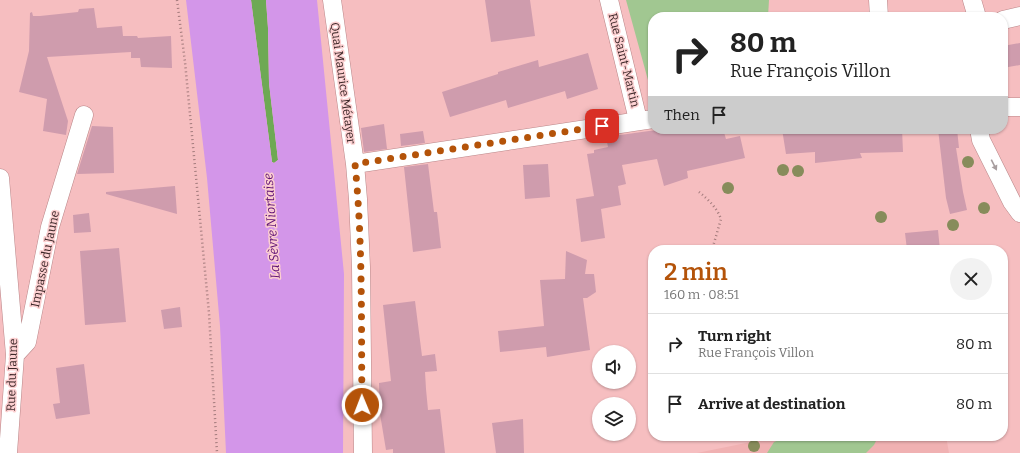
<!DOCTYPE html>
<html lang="en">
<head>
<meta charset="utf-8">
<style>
	body { margin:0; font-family:Bitter,serif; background:#f2f2f2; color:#222; height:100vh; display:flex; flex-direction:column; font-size:15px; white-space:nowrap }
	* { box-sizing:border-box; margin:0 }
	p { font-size:13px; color:#767676 }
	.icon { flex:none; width:22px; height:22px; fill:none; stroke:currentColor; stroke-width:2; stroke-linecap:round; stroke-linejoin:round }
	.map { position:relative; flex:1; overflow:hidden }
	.drawer { position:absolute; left:648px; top:245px; width:360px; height:196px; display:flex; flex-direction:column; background:#fff; border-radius:16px; box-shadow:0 1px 3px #0004 }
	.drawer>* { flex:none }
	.guide { position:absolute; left:648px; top:12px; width:360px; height:122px; border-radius:16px; box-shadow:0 1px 3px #0004; background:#fff; color:#222; overflow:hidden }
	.tools { position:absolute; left:592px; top:345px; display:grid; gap:8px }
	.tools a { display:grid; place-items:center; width:44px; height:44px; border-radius:50%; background:#fff; box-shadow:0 1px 3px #0004; font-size:20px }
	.pin { position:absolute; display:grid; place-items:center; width:34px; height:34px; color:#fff; margin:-17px; border-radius:8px; box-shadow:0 2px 6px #0006 }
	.me { position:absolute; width:44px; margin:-22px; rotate:359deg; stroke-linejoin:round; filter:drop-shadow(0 0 3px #0008) }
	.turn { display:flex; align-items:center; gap:14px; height:84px; padding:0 16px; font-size:18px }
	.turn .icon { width:52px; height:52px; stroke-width:2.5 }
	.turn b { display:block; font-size:28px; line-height:34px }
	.then { display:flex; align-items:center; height:38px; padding:0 16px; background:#0003; gap:8px; font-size:15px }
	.round { display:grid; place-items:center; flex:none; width:42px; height:42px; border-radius:21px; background:#f2f2f2 }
	.summary { display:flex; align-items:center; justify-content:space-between; height:68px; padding:0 16px }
	h1 { font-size:24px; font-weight:600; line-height:30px; color:#b45309 }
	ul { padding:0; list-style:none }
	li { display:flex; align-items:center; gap:12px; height:60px; padding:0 16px; border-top:1px solid #e0e0e0 }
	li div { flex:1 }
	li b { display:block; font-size:15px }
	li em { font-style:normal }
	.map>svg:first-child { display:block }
	.built { fill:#f0b1b2 }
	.green { fill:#a1c791 }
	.forest { fill:#6ea954 }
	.water { fill:#d396e9 }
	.building { fill:#cf9cad }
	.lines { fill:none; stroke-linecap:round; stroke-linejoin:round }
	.street-casing { stroke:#ba8688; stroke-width:19 }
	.path { stroke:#a37b7c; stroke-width:2.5; stroke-dasharray:1 3; stroke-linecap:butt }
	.street { stroke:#fff; stroke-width:18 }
	.tree { fill:#878c5b }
	.oneway { fill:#a89e9f }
	.route { stroke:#b45309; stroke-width:7; stroke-dasharray:0 12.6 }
	.labels { text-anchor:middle; stroke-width:3; stroke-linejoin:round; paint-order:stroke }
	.street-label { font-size:12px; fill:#3d2829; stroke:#fccfd0 }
	.water-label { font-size:13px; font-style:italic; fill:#5f1175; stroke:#fccfd0 }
</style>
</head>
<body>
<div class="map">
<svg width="1020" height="453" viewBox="0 0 1020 453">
	<rect width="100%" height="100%" fill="#f6bec0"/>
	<path class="built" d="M770,436H946L949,453H697L746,443Z"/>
	<path class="green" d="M626,0H769L768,17H653V93L651,91Z
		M789,436H878V437L874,445L866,453H748H767L774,442Z"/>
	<path class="forest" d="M251,0H266L268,28L269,83L278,160L274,163L272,162Z"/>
	<path class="water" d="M186,0H251L272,162L274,163L278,160L269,83L268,28L266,0H317L344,274L343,453H226L220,326L207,178Z"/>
	<path class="building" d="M485,0H530L535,36L491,42Z
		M94,8L97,28L122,26L123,36H137L138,38L171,36L172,68L141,67L140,58H131V52L47,57L68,121L66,135L43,131L47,99L19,92L29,51L30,13L32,12L33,16H40L78,12L79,9Z
		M1020,43V65L1003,68V46Z
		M588,53L598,89L567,99L565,91L508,108L506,100L450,117L442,92L498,74V72L538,60L539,67Z
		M384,124L387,149L364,152L361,128Z
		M92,126L113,127L114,173L77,174Z
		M661,129H723L726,139L740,136L745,158L687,171L688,178L664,186L657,159L622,165L626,184L618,186L621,205L601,209L605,238L581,242L576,199L594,196L587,154L594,153V150L608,147L606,137L649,131L662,130Z
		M782,129H902L903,152L860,153L862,158L815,163V152L786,154Z
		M938,129H957L959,148H956L963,192L967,210L950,214L946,198Z
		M423,131L425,143L401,146L400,134Z
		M428,164L434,212H437L441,248L413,252L404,167Z
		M548,164L550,197L525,199L523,165Z
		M175,186L177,214L106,194V192Z
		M89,213L91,232L74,233L73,215Z
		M938,230L940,250H907L905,233Z
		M119,248L126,322L85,325L80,251Z
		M566,251L587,260L585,274H594L596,292L587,298H583L590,350L547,357L546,347L500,352L498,331L544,326L540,280L565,279Z
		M415,301L422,356L435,354L437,371L425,372L426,389L428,410L440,409L445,453H393V449L386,450L380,414L379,383L391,381L383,305Z
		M180,307L182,327L164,329L161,310Z
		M84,364L90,414L56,419L53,404L60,403L56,368Z
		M523,419L524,453H496L492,423Z"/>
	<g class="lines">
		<g class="street-casing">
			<path id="street" d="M332,0L355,164L358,199L361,267L363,453
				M609,0L638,120
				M878,0L879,17
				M972,0L977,17
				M1003,20L1020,16
				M1003,107H1020
				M979,129L981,140L1012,202L1020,213
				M355,164L653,119
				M0,178L15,355L8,453
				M15,355L27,342L50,227L84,115"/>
		</g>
		<path class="path" d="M177,0L185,62L209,313L217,453
			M699,192C708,199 717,208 721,219L712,250"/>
		<use href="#street" class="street"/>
	</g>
	<g class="tree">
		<circle cx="968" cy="162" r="6"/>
		<circle cx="783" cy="170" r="6"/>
		<circle cx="798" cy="171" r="6"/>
		<circle cx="728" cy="188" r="6"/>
		<circle cx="984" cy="208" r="6"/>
		<circle cx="881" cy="217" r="6"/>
		<circle cx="953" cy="225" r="6"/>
		<circle cx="754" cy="446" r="6"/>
	</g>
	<defs><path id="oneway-solid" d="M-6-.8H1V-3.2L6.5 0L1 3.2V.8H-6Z"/></defs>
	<use class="oneway" href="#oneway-solid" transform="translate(994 165) rotate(63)"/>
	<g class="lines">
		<path class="route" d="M362,405C361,325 363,244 355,164L602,126"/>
	</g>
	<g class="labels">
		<g class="street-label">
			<text transform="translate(624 60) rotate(76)" y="4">Rue Saint-Martin</text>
			<text transform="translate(343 83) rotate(82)" y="4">Quai Maurice Métayer</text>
			<text transform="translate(45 259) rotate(-78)" y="4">Impasse du Jaune</text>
			<text transform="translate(12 375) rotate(-88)" y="4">Rue du Jaune</text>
		</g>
		<g class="water-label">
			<text transform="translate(271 226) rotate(-94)" y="5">La Sèvre Niortaise</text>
		</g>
	</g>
</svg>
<div class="tools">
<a><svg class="icon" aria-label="sound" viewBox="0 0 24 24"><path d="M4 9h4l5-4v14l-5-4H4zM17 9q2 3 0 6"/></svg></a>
<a><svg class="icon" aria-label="layers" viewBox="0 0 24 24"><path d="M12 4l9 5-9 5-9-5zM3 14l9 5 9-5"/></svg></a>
</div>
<div class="pin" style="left:602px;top:126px;background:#d93025"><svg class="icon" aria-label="arrive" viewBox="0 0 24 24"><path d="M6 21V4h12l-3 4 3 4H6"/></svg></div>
<svg class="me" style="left:362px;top:405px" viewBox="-20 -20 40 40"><circle r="17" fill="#b45309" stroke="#fff" stroke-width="3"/><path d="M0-11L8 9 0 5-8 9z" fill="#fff"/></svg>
<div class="guide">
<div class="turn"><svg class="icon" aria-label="right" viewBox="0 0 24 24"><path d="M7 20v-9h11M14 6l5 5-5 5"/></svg><div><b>80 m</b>Rue François Villon</div></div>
<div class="then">Then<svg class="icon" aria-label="arrive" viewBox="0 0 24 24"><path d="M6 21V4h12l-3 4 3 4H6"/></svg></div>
</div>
<section class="drawer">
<div class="summary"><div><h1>2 min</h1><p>160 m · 08:51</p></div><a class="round"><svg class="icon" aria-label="close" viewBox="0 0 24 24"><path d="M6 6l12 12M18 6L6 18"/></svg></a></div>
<ul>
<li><svg class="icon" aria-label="right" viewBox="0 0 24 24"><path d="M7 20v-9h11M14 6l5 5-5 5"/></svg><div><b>Turn right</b><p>Rue François Villon</p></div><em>80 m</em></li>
<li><svg class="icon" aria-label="arrive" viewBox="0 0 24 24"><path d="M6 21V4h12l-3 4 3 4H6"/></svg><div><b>Arrive at destination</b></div><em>80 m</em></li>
</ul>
</section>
</div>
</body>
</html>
